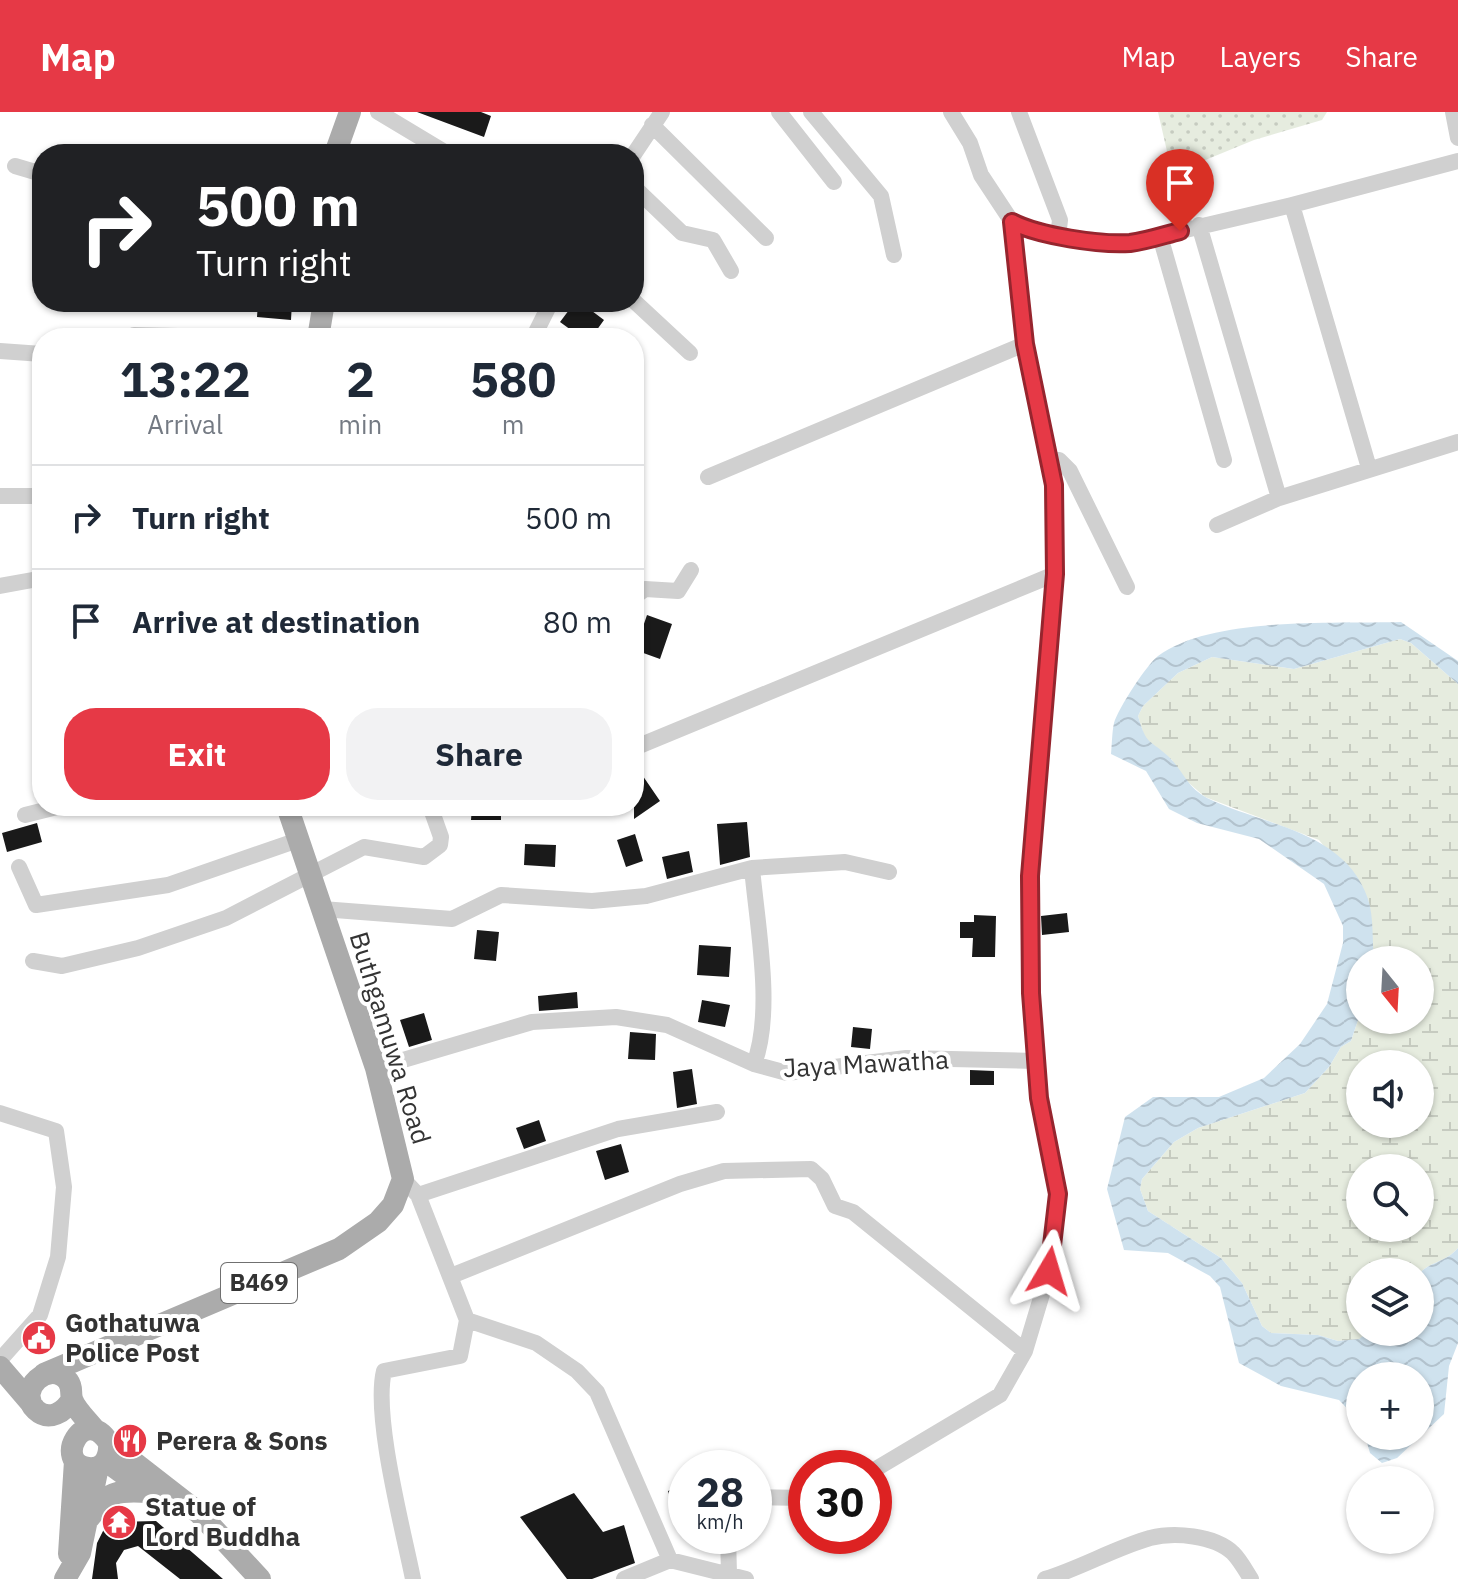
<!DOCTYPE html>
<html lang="en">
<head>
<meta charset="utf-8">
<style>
	body { margin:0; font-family:"IBM Plex Sans",sans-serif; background:#f2f2f3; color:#1f2937; height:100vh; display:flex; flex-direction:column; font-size:30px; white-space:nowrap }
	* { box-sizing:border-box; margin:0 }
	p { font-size:26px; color:#747a83 }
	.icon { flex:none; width:44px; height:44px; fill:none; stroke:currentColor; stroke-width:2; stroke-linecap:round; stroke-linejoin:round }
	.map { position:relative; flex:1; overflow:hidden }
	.panel { position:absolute; left:32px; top:216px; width:612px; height:488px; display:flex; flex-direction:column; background:#fff; border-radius:32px; box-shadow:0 2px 6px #0004 }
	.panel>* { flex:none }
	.top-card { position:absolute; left:32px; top:32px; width:612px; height:168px; border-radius:32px; box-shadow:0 2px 6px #0004; background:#202124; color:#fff; overflow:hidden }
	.needle { width:52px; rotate:162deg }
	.buttons { position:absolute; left:1346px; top:834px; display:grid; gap:16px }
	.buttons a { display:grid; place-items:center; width:88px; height:88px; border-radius:50%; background:#fff; box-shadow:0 2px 6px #0004; font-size:40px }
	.speed { position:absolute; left:668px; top:1338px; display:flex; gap:16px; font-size:40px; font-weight:700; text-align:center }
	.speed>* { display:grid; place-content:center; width:104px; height:104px; border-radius:50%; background:#fff; box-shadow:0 2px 6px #0004; line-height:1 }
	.speed small { font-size:20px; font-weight:400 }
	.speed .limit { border:12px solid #d22; background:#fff; color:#111 }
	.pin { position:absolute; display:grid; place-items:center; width:68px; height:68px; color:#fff; margin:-82px -34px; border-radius:50% 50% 50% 0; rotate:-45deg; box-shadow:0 0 8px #0007 }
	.pin .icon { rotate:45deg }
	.me { position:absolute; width:88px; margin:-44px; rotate:7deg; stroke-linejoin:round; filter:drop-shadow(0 0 6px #0008) }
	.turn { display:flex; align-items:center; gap:28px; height:168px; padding:0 32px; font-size:36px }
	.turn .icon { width:104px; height:104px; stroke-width:2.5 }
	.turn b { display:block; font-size:56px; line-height:68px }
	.eta { display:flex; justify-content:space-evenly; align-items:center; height:136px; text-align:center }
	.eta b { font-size:48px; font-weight:800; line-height:56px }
	.button { display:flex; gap:16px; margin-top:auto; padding:16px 32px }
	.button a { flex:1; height:92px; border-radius:32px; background:#e63946; color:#fff; font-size:32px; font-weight:800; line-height:92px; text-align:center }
	.button a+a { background:#f2f2f3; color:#1f2937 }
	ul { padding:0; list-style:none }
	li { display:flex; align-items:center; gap:24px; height:104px; padding:0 32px; border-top:2px solid #e0e1e3 }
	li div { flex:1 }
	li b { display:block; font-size:30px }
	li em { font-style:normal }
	header { display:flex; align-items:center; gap:48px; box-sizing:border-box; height:112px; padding:0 40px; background:#e63946; color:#fff }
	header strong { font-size:38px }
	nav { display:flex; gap:44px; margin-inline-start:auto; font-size:28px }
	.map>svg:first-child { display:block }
	.grass { fill:url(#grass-dots) }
	.wetland { fill:url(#wetland-marsh); fill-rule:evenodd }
	.water { fill:url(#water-waves) }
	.building { fill:#1a1a1a }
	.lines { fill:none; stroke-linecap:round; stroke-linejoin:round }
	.minor { stroke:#d0d0d0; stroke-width:16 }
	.major { stroke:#ababab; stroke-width:22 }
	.route-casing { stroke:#96252e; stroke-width:20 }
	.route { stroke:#e63946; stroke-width:14 }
	.labels { text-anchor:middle; stroke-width:8; stroke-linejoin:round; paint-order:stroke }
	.shield { fill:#fff; stroke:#707070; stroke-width:2 }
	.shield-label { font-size:24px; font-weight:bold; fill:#333 }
	.street-label { font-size:26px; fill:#333; stroke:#fff }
	.poi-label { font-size:26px; font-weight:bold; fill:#333; stroke:#fff; text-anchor:start }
</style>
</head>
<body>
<header>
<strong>Map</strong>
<nav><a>Map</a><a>Layers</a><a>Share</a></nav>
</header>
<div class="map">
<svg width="1458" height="1467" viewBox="0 0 1458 1467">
	<defs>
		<pattern id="grass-dots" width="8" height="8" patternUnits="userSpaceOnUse" patternTransform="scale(2)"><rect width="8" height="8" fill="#e6ecdf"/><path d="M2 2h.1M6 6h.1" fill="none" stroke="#c6cbc0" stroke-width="1.8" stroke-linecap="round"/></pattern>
		<pattern id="wetland-marsh" width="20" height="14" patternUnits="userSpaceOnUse" patternTransform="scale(2)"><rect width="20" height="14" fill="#e6ecdf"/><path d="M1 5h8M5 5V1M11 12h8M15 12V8" fill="none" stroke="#c6cbc0"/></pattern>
		<pattern id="water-waves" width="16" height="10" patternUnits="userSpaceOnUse" patternTransform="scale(2)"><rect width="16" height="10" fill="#cfe2ee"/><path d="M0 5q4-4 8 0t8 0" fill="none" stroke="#b2c2cd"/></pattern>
	</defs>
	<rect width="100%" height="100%" fill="#fff"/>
	<path class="grass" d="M1158,0H1327L1322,8L1254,28L1198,51L1169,48Z"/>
	<path class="wetland" d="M1400,527L1411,531L1458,572V1136C1445,1151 1431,1149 1420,1161L1360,1160V1220H1368L1360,1227L1338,1229L1318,1223L1271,1221L1262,1214L1242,1171L1221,1146L1148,1099L1140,1077L1142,1067L1174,1030L1198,1016L1305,981L1329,955L1341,935L1351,929L1360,902V908H1420V848H1374L1368,789L1319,728L1205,685L1182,665L1172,648L1145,627L1138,604L1143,594L1178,561L1212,545L1294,557ZM1360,952H1420V1012H1360ZM1360,1056H1420V1116H1360Z"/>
	<path class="water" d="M1401,510L1458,549V572L1411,531L1400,527L1294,557L1212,545L1178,561L1143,594L1138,604C1147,635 1149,626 1170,646C1183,659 1187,675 1207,686C1264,714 1345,718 1368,787C1374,805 1372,829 1374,848H1360V902L1351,929L1341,935L1329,955L1305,981L1198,1016L1174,1030L1142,1067L1140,1077L1148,1099L1221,1146L1242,1171L1262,1214L1271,1221L1318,1223L1338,1229L1359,1227L1368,1220H1420V1161C1431,1149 1445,1151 1458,1136V1231L1449,1254L1444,1302L1397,1346L1382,1351L1370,1341L1365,1324H1420V1264H1360V1310L1339,1288L1281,1274L1239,1251L1220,1175L1210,1164L1168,1141L1124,1138L1107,1077L1125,1005L1153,985H1219L1264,966L1300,932L1327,892L1343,831V814L1324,772L1259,727L1197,711L1169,697L1146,659L1111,642C1112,632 1112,620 1114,611C1118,597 1147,552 1158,544C1212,504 1334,512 1401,510Z"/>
	<path class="building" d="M417,0H481L491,4L484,25Z
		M258,190H292L291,208L257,205Z
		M575,190H580L604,208L591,226H582L560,210Z
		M647,503L672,512L660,547L635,538Z
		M634,651L660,689L634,707Z
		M472,694H501V708H471Z
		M747,710L750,745L720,753L717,712Z
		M37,711L42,730L7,740L2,721Z
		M635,722L643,749L626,755L617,728Z
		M525,732L556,733L555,755L524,753Z
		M689,739L693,760L667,767L662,745Z
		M1067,801L1069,820L1042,823L1041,804Z
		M974,803L996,804L995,845H972L973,826H960V810H974Z
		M477,818L499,820L496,849L474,847Z
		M699,833L731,835L729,865L697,863Z
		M577,880L578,896L539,899L538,884Z
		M702,888L730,893L725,915L698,910Z
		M424,901L432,928L409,935L400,908Z
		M853,915L872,917L870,937L851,935Z
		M630,920L656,922L655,948L628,947Z
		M692,957L697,992L677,996L673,960Z
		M970,958L994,959V973H970Z
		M539,1008L546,1029L524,1037L516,1016Z
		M621,1032L629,1060L605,1068L596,1039Z
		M686,1372V1426L684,1427L668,1379Z
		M574,1381L603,1420L624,1413L635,1451L592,1467H567L520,1405Z
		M156,1409L223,1467H180L138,1434L124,1438L116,1451L118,1467H92L97,1431L104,1417L115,1410Z"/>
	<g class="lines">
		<path class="minor" d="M378,0L448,42
			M779,0L834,70
			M811,0L881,84L894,143
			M1019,0L1060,108L1058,125
			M1453,0L1458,26
			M652,13L766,126
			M634,42L662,0
			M15,54L42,62
			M634,75L682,121L713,128L731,159
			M1292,93L1369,356
			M1012,110L1026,117L1058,125L1130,131L1292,93L1458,49
			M1199,113L1279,386
			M1160,124L1224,348
			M634,189L690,241
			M134,223L272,226
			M533,226L551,190
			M0,239L42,242
			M1049,347L1059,348L1070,359L1127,475
			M708,365L1025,232
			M0,384H42
			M1217,413L1279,386L1458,330
			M0,474L38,467L42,468
			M634,485L645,477L678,479L691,458
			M634,636L1055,462
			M25,703L61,694
			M19,755L36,793L168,773L298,728
			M752,756C757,812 774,900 754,952
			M322,797L452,807L501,783L592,789L646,784L752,756L845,750L889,760
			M33,849L62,854L138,836L226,806L364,735L424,745L440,733L441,725L430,694
			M376,956L532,910L616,905L667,913L754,952L787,961L906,946L1036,949
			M0,1001L56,1019L64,1075L58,1145L40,1203L0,1248
			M403,1067L418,1083L467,1208L536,1231L577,1259L597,1280L670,1448L746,1467
			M418,1083L618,1017L717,1000
			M451,1164L680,1072L724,1059L811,1057L822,1067L835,1094L853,1100L1025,1239
			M874,1358L1000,1283L1025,1239L1049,1159L1058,1082L1039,986L1031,881L1030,764L1055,462L1054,373L1025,232L1012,110L981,63L970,31L951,0
			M754,1385L806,1386
			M728,1424L729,1462
			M413,1467C403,1417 373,1304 384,1259L460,1244L467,1208
			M624,1467L670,1448
			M1045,1467C1081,1456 1115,1436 1150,1426C1174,1420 1214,1423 1233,1441C1240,1448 1246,1459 1251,1467"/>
		<path class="major" d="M335,42L350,0
			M318,226L324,190
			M0,1255L31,1291
			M44,1262L339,1137L378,1110L393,1093L403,1067L376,956L287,694
			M72,1287C65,1300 49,1310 36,1298C15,1278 50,1246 68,1269C73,1276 70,1280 72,1287C75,1297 88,1309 95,1318
			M109,1331C110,1345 104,1358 88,1356C52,1351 84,1291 109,1331L199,1401L260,1467
			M106,1349L150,1381
			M89,1406C111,1379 113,1378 149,1380
			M69,1442L75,1349
			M65,1467L80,1441L98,1355"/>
	</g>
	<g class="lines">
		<g class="route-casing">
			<path id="route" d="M1049,1159L1058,1082L1039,986L1031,881L1030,764L1055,462L1054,373L1025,232L1012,110C1039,124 1100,133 1130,131C1147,129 1164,123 1180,119"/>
		</g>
		<use href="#route" class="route"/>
	</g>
	<defs>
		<g id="civic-disc" transform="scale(1.8)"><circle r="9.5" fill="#e63946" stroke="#fff"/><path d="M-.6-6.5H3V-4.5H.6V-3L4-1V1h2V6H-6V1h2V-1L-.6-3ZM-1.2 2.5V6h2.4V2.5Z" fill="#fff"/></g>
		<g id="restaurant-disc" transform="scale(1.8)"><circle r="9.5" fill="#e63946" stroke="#fff"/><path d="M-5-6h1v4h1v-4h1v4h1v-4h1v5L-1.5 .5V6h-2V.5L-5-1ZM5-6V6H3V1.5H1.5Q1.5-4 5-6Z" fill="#fff"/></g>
		<g id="temple-disc" transform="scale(1.8)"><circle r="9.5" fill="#e63946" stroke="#fff"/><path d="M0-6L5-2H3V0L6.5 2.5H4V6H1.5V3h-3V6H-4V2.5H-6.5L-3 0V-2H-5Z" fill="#fff"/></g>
	</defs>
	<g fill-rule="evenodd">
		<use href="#civic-disc" x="39" y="1226"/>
		<use href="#restaurant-disc" x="130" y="1329"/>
		<use href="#temple-disc" x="119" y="1410"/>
	</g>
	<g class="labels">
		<rect class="shield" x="221" y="1151" width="76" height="40" rx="6"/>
		<g class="shield-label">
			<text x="259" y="1179">B469</text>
		</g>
		<g class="street-label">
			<text transform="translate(390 926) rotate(73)" y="9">Buthgamuwa Road</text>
			<text transform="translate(866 952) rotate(-3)" y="9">Jaya Mawatha</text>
		</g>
		<g class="poi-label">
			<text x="65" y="1220">Gothatuwa<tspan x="65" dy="30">Police Post</tspan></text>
			<text x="156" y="1338">Perera &amp; Sons</text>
			<text x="145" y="1404">Statue of<tspan x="145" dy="30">Lord Buddha</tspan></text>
		</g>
	</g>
</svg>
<div class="buttons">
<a><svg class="needle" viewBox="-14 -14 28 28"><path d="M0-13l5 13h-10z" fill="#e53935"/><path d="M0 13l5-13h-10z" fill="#747a83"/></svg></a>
<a><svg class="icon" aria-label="sound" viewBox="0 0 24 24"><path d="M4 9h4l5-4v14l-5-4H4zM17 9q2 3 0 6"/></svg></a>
<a><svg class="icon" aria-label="search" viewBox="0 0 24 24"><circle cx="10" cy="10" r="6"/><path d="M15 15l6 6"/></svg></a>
<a><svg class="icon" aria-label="layers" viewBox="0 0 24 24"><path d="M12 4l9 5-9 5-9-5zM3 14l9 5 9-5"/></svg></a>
<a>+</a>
<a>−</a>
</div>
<div class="speed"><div>28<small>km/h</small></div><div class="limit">30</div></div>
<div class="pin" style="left:1180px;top:119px;background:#d93025"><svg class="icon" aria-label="arrive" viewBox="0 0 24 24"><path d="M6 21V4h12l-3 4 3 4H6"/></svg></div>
<svg class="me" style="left:1049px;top:1159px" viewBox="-20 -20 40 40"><path d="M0-17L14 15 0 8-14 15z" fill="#e63946" stroke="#fff" stroke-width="4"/></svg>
<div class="top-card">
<div class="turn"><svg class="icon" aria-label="right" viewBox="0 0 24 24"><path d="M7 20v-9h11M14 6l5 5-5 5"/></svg><div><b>500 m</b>Turn right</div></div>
</div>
<section class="panel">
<div class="eta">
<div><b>13:22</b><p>Arrival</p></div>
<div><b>2</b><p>min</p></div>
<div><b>580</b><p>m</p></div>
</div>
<ul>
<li><svg class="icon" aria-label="right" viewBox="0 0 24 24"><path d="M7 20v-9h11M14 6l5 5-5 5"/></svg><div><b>Turn right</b></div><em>500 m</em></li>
<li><svg class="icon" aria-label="arrive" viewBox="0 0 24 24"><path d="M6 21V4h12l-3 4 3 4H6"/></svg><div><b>Arrive at destination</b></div><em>80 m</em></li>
</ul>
<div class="button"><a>Exit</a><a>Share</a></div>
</section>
</div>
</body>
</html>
